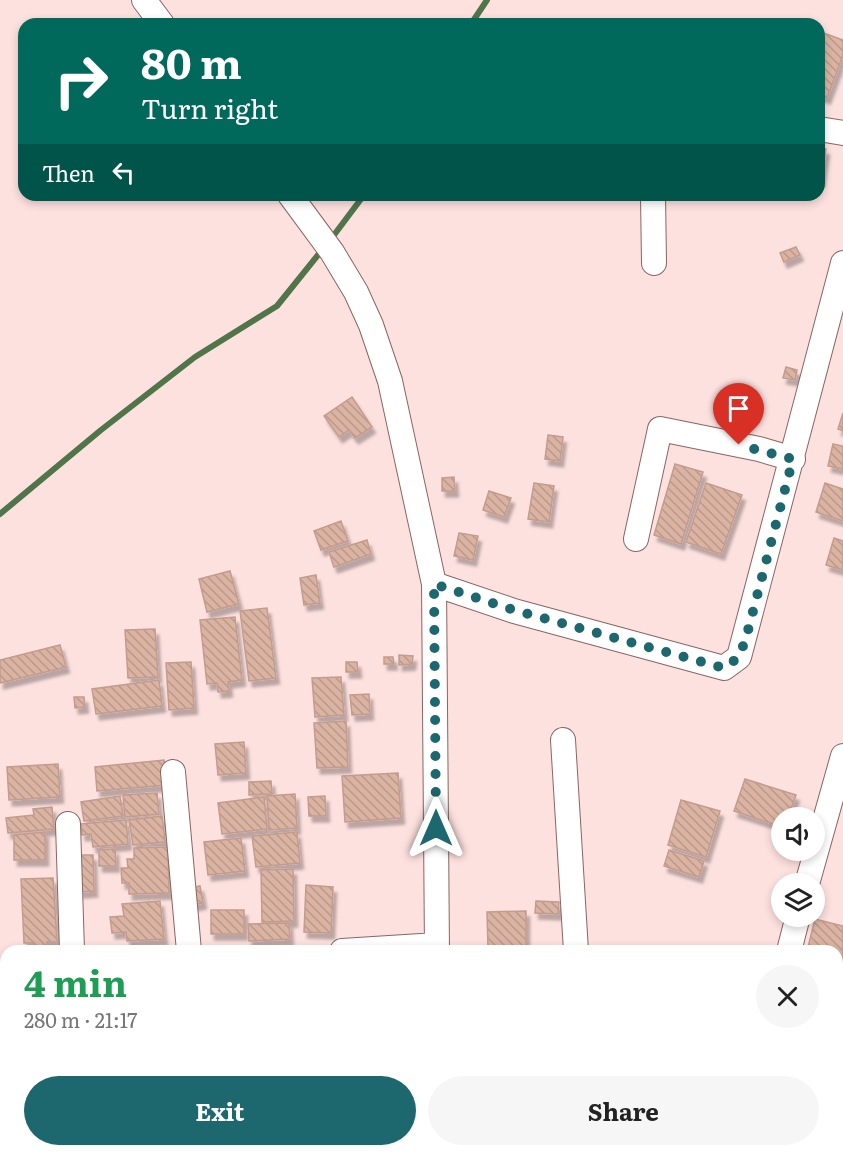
<!DOCTYPE html>
<html lang="en">
<head>
<meta charset="utf-8">
<style>
	body { margin:0; font-family:Literata,serif; background:#f6f6f6; color:#222; height:100vh; display:flex; flex-direction:column; font-size:22px; white-space:nowrap }
	* { box-sizing:border-box; margin:0 }
	p { font-size:20px; color:#767676 }
	.icon { flex:none; width:33px; height:33px; fill:none; stroke:currentColor; stroke-width:2; stroke-linecap:round; stroke-linejoin:round }
	.map { position:relative; flex:1; overflow:hidden }
	.panel { position:absolute; left:0px; top:945px; width:843px; height:212px; display:flex; flex-direction:column; background:#fff; border-radius:18px 18px 0 0; box-shadow:0 3px 9px #0003 }
	.panel>* { flex:none }
	.hud { position:absolute; left:18px; top:18px; width:807px; height:183px; border-radius:18px; box-shadow:0 3px 9px #0003; background:#00695c; color:#fff; overflow:hidden }
	.buttons { position:absolute; left:771px; top:807px; display:grid; gap:12px }
	.buttons a { display:grid; place-items:center; width:54px; height:54px; border-radius:50%; background:#fff; box-shadow:0 3px 9px #0003; font-size:30px }
	.pin { position:absolute; display:grid; place-items:center; width:51px; height:51px; color:#fff; margin:-62px -26px; border-radius:50% 50% 50% 0; rotate:-45deg; box-shadow:0 0 6px #0007 }
	.pin .icon { rotate:45deg }
	.me { position:absolute; width:66px; margin:-33px; rotate:0deg; stroke-linejoin:round; filter:drop-shadow(0 0 4px #0008) }
	.turn { display:flex; align-items:center; gap:21px; height:126px; padding:0 24px; font-size:27px }
	.turn .icon { width:78px; height:78px; stroke-width:2.5 }
	.turn b { display:block; font-size:42px; line-height:51px }
	.then { display:flex; align-items:center; height:57px; padding:0 24px; background:#0003; gap:12px; font-size:22px }
	.round { display:grid; place-items:center; flex:none; width:63px; height:63px; border-radius:32px; background:#f6f6f6 }
	.summary { display:flex; align-items:center; justify-content:space-between; height:102px; padding:0 24px }
	h1 { font-size:36px; font-weight:700; line-height:45px; color:#1e9e55 }
	.button { display:flex; gap:12px; margin-top:auto; padding:12px 24px }
	.button a { flex:1; height:69px; border-radius:36px; background:#1c686e; color:#fff; font-size:24px; font-weight:700; line-height:69px; text-align:center }
	.button a+a { background:#f6f6f6; color:#222 }
	.map>svg:first-child { display:block }
	.lines { fill:none; stroke-linecap:round; stroke-linejoin:round }
	.stream { stroke:#507549; stroke-width:6 }
	.building { fill:url(#building-back-hatch); stroke:#c39c8d; stroke-width:1.5; filter:url(#shadow) }
	.minor-casing { stroke:#8c6462; stroke-width:26 }
	.minor { stroke:#fff; stroke-width:24 }
	.route { stroke:#1c686e; stroke-width:10; stroke-dasharray:0 18 }
</style>
</head>
<body>
<div class="map">
<svg width="843" height="1156" viewBox="0 0 843 1156">
	<defs>
		<pattern id="building-back-hatch" width="6" height="6" patternUnits="userSpaceOnUse" patternTransform="scale(1.5)"><rect width="6" height="6" fill="#dbb3a3"/><path d="M-1 5l2 2M0 0l6 6M5-1l2 2" fill="none" stroke="#bb998b"/></pattern>
		<filter id="shadow"><feDropShadow dx="3.5" dy="6" stdDeviation="1.5" flood-color="#0004"/></filter>
	</defs>
	<rect width="100%" height="100%" fill="#fde1df"/>
	<g class="lines">
		<path class="stream" d="M471,24L487,0
			M331,239L364,195
			M0,514L101,430L195,357L277,306L322,250"/>
	</g>
	<path class="building" d="M821,32L843,40V55L827,98L819,95Z
		M819,148L826,149L821,181H819Z
		M796,247L800,255L784,262L780,253Z
		M786,367L797,370L795,380L783,378Z
		M352,397L372,427L355,438L349,430L339,437L324,416Z
		M843,413V431L838,429Z
		M548,435L563,437L560,461L545,459Z
		M833,444L843,446V469L828,466Z
		M675,464L703,472L681,544L654,535Z
		M454,477L455,491H442V478Z
		M534,483L554,486L549,522L528,519Z
		M706,483L742,495L721,554L686,542Z
		M825,483L843,489V521L816,512Z
		M489,491L511,498L504,517L483,510Z
		M341,521L348,541L321,550L314,531Z
		M459,533L478,536L473,560L454,556Z
		M834,538L843,541V570L826,565Z
		M367,540L371,554L334,567L329,552Z
		M230,571L239,604L207,612L199,579Z
		M316,575L320,603L304,605L300,578Z
		M267,608L276,678L249,681L240,611Z
		M235,617L242,680L228,682L229,691L218,692L217,683L207,684L200,620Z
		M155,629L158,677L128,678L125,630Z
		M60,645L66,667L0,683V660Z
		M399,655L413,656L412,664L399,665Z
		M384,657H393L394,664H384Z
		M191,662L194,708L169,710L166,663Z
		M346,662H357L358,672H346Z
		M341,677L344,715L315,717L312,678Z
		M159,680L162,706L96,714L92,689Z
		M369,694L370,714L352,715L350,695Z
		M74,697H84L85,707L75,708Z
		M346,721L348,767L317,768L314,723Z
		M244,742L246,773L218,775L215,744Z
		M164,760L167,785L97,791L95,767Z
		M58,764L60,797L9,800L7,767Z
		M398,773L401,818L345,822L342,776Z
		M745,779L796,795L788,818H782V827L734,811Z
		M271,781L272,794L249,795V782Z
		M157,793L159,814L125,817L123,795Z
		M295,794L297,828L269,830L267,796Z
		M120,796L123,816L84,821L81,802Z
		M325,796L326,816H309L308,797Z
		M264,797L267,829L222,834L218,803Z
		M681,800L720,811L706,857L668,845Z
		M52,807L54,829L8,833L6,818L34,815L33,809Z
		M162,816L165,842L133,845L129,820Z
		M126,820L128,844L93,847L91,834L82,835L81,824Z
		M45,832V860H14V835Z
		M297,832L300,863L256,867L252,836Z
		M241,838L245,871L208,875L204,842Z
		M168,847L169,893L129,894V883H122L121,868H128L127,859H134V848Z
		M115,849L116,866H99V850Z
		M669,850L704,861L699,877L664,866Z
		M78,855H93L94,891L79,892Z
		M293,869L294,921L262,922L261,870Z
		M53,878L57,942H47V948L34,949V943H24L21,879Z
		M306,885L333,887L331,933L304,932Z
		M200,886L203,903L193,905L190,888Z
		M160,901L164,939L127,941L126,932L112,933L110,917L124,916L122,904Z
		M536,901L559,902L558,914L535,913Z
		M211,910H244V934H211Z
		M526,911V947L488,948L487,912Z
		M815,919L843,926V1007L837,1006V951H807Z
		M289,923L290,939L249,941L248,924Z
		M216,1150L217,1156H196L195,1151Z
		M282,1150H304V1156H282Z
		M313,1150H340L341,1156H313Z
		M344,1150H360L361,1154L344,1156Z
		M617,1150H656L654,1156H616Z
		M765,1150H803L801,1156H767L763,1155Z"/>
	<g class="lines">
		<g class="minor-casing">
			<path id="minor" d="M144,0L162,24
				M819,129L843,133
				M290,195L332,252L356,292L371,325L390,381L434,584L437,951
				M653,195L654,263
				M636,539L660,429L759,449L793,459
				M434,584L514,611L724,668L739,657L843,263
				M563,740L576,951
				M173,772L189,951
				M68,824L72,951
				M807,884L843,756
				M342,951L437,945
				M789,951L798,916
				M0,985L6,984
				M837,1018L843,1019
				M168,1150L169,1156
				M444,1150L445,1156
				M579,1150V1156
				M736,1156L738,1150"/>
		</g>
		<use href="#minor" class="minor"/>
	</g>
	<g class="lines">
		<path class="route" d="M436,828L434,584L514,610L724,668L739,657L746,638L793,459L739,445"/>
	</g>
</svg>
<div class="buttons">
<a><svg class="icon" aria-label="sound" viewBox="0 0 24 24"><path d="M4 9h4l5-4v14l-5-4H4zM17 9q2 3 0 6"/></svg></a>
<a><svg class="icon" aria-label="layers" viewBox="0 0 24 24"><path d="M12 4l9 5-9 5-9-5zM3 14l9 5 9-5"/></svg></a>
</div>
<div class="pin" style="left:739px;top:445px;background:#d93025"><svg class="icon" aria-label="arrive" viewBox="0 0 24 24"><path d="M6 21V4h12l-3 4 3 4H6"/></svg></div>
<svg class="me" style="left:436px;top:828px" viewBox="-20 -20 40 40"><path d="M0-17L14 15 0 8-14 15z" fill="#1c686e" stroke="#fff" stroke-width="4"/></svg>
<div class="hud">
<div class="turn"><svg class="icon" aria-label="right" viewBox="0 0 24 24"><path d="M7 20v-9h11M14 6l5 5-5 5"/></svg><div><b>80 m</b>Turn right</div></div>
<div class="then">Then<svg class="icon" aria-label="left" viewBox="0 0 24 24"><path d="M17 20v-9H6M10 6l-5 5 5 5"/></svg></div>
</div>
<section class="panel">
<div class="summary"><div><h1>4 min</h1><p>280 m · 21:17</p></div><a class="round"><svg class="icon" aria-label="close" viewBox="0 0 24 24"><path d="M6 6l12 12M18 6L6 18"/></svg></a></div>
<div class="button"><a>Exit</a><a>Share</a></div>
</section>
</div>
</body>
</html>
